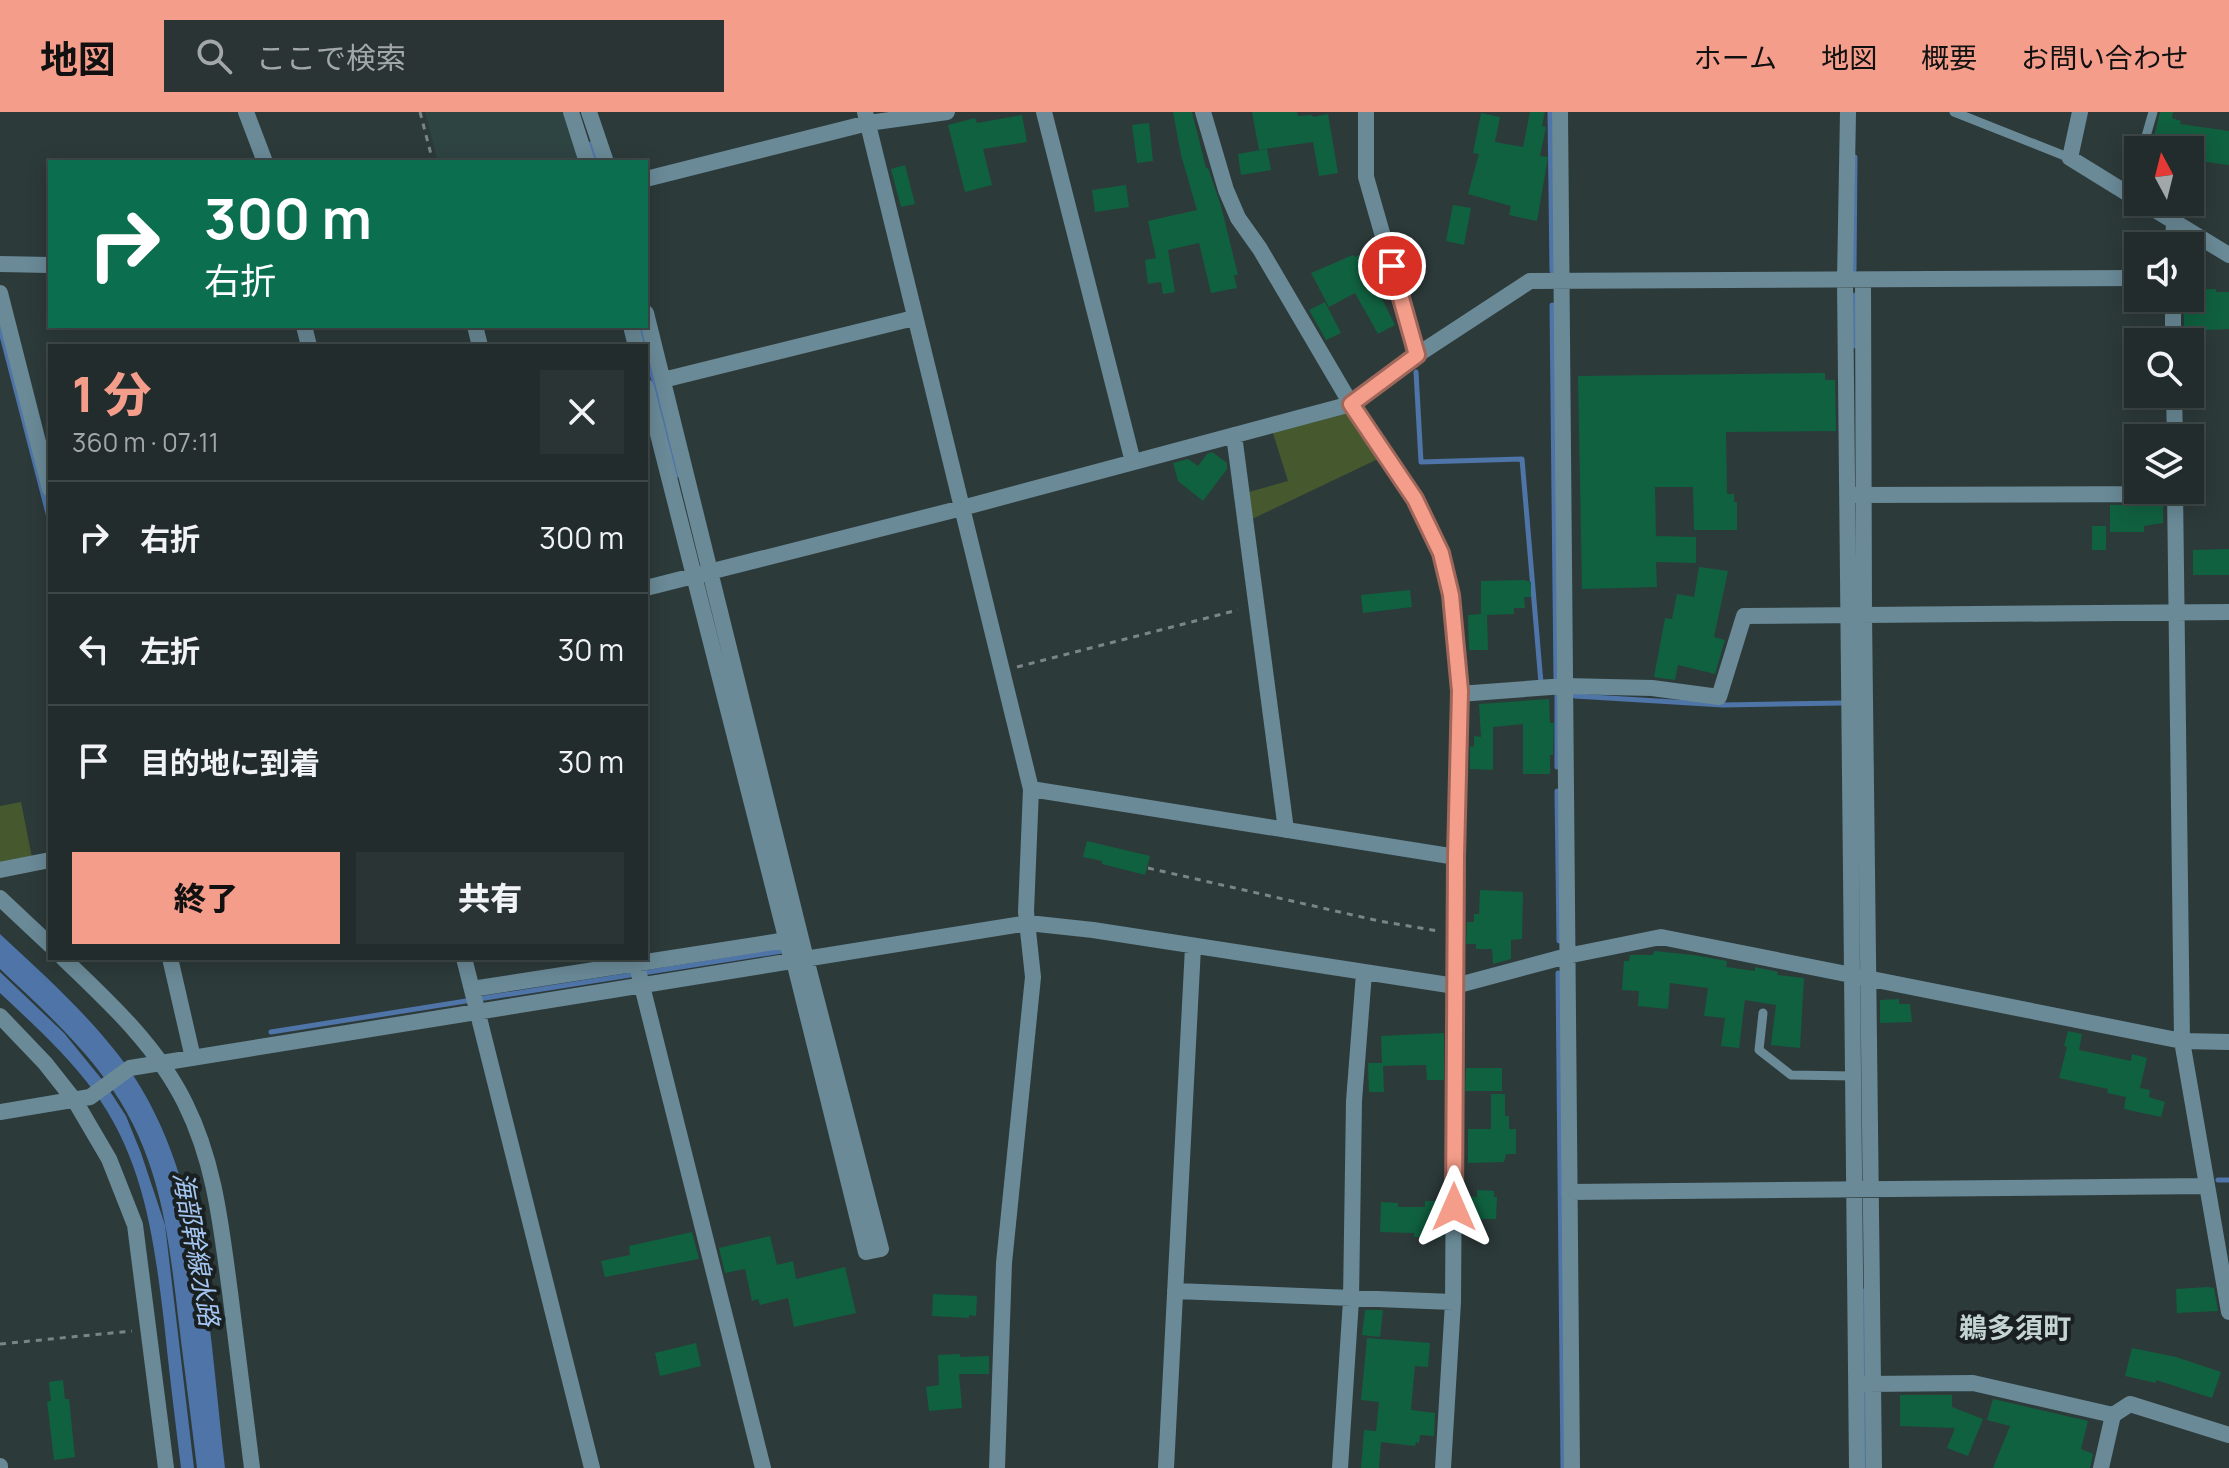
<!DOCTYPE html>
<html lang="ja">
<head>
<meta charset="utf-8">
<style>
	body { margin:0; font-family:Manrope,"Noto Sans JP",sans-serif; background:#2a3434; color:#f1f3f6; height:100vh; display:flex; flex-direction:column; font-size:30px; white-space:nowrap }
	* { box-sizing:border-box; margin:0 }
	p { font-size:26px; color:#a2a7a9 }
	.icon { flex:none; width:44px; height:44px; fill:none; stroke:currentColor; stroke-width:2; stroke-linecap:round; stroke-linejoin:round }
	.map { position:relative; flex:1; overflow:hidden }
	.details { position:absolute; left:48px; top:232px; width:600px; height:616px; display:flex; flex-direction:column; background:#222c2c; border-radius:0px; box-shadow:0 4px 20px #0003,0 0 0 2px #3f4848 }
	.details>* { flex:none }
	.guide { position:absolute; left:48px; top:48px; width:600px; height:168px; border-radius:0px; box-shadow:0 4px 20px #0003,0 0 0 2px #3f4848; background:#0b6e4f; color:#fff; overflow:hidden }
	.needle { width:52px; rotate:353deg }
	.tools { position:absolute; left:2124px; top:24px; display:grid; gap:16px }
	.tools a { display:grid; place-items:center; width:80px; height:80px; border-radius:0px; background:#222c2c; box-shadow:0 4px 20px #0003,0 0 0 2px #3f4848; font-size:40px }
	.pin { position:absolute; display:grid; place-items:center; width:68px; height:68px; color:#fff; margin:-34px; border:4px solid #fff; border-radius:50%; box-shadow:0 2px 8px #0007 }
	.me { position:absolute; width:88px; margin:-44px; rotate:0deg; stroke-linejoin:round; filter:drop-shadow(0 0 6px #0008) }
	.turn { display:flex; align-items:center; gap:28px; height:168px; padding:0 24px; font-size:36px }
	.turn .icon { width:104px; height:104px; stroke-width:2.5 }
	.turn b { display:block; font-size:56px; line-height:68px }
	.round { display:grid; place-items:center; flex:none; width:84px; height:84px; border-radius:0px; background:#2a3434 }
	.summary { display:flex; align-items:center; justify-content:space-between; height:136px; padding:0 24px }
	h1 { font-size:48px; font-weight:800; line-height:60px; color:#f49d8b }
	.primary-button { display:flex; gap:16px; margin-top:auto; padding:16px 24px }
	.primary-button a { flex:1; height:92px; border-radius:0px; background:#f49d8b; color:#111; font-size:32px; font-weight:800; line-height:92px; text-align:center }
	.primary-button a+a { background:#2a3434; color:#f1f3f6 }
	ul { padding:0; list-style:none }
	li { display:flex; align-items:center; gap:24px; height:112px; padding:0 24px; border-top:2px solid #3f4848 }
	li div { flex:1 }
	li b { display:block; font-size:30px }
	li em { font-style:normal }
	header { display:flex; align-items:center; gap:48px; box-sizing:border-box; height:112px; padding:0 40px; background:#f49d8b; color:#111 }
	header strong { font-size:38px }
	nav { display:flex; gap:44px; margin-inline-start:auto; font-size:28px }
	.search { width:560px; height:72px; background:#2a3434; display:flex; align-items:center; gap:20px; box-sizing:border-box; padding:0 28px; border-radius:0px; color:#a2a7a9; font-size:30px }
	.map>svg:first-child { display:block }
	.built { fill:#2e4443 }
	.green { fill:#46592e }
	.water { fill:#4e74a8 }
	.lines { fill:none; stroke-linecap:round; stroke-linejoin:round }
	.stream { stroke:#4e74a8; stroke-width:5 }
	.building { fill:#106140 }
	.path { stroke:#7a8585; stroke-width:3; stroke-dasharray:6 6; stroke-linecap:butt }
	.service { stroke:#6a8a97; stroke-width:9 }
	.minor { stroke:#6a8a97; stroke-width:16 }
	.tertiary { stroke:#6a8a97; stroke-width:16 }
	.route-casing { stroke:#9f665a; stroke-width:20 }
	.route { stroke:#f49d8b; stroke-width:14 }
	.labels { text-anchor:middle; stroke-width:8; stroke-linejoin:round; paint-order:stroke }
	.water-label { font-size:26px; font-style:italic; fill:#a5c6f3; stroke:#1a2020 }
	.quarter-label { font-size:28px; font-weight:bold; fill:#c4d4d3; stroke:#1a2020 }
</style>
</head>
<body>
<header>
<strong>地図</strong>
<div class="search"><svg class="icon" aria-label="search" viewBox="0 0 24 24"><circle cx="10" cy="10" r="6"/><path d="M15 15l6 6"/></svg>ここで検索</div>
<nav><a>ホーム</a><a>地図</a><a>概要</a><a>お問い合わせ</a></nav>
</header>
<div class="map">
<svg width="2229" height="1356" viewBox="0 0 2229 1356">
	<rect width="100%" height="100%" fill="#2d3a3a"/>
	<path class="built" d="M425,0H566L582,50H438Z"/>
	<path class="green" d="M1342,302H1348L1378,347L1252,407L1249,380L1288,369L1272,318Z
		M21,690L32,746L0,753V694Z"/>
	<path class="water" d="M0,822C44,863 90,904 126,953C206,1064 209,1224 225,1356H197C191,1305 184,1255 178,1204C168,1118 159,1039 105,967C75,926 37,892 0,857Z
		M0,860L64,921L104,970L126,1004L141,1041L165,1113L194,1356H181C175,1307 169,1259 164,1210C154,1127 144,1047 93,978C66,942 33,912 0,881Z"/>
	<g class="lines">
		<path class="stream" d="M1550,0L1552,159
			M590,32L596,50
			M1854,158L1855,45
			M1855,183V234
			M1552,193L1556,569
			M640,214L645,234
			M0,216L50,409
			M646,238L678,363
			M1416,260L1421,350L1522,347L1541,571
			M1557,583V655
			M1575,584L1723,593L1842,591
			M1557,679L1559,829
			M1558,861L1563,1356
			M271,920L788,838
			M2218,1068H2229
			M1864,1179L1865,1266
			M1865,1277V1356"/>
	</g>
	<path class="building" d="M1173,0H1192L1206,56H1208L1221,94L1238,163H1234L1237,176L1211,181L1199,131L1168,138L1175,180L1163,182L1161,170L1148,172L1145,148L1156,146L1148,109L1197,98L1181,43Z
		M1252,0H1297L1298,4L1312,3L1313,5L1328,2L1338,61L1319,64L1313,30L1259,38Z
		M1530,0H1545L1542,14L1546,15L1540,44L1548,45L1537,109L1509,103L1511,94L1468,82L1479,42L1473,41L1481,1L1500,5L1495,30L1523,35Z
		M2160,0H2173L2172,6L2181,9L2180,12L2229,19V53L2190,48V38H2177L2178,32L2154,25Z
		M1022,3L1027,30L983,37L992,73L965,80L948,13L975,6L977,11Z
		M1149,11L1153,49L1137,51L1132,13Z
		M1267,37L1271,58L1241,63L1238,42Z
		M905,53L915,92L901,95L891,57Z
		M1126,73L1129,95L1095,100L1092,78Z
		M1453,93L1471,96L1464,133L1446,129Z
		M1353,143L1355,145L1359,143L1375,173L1381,169L1388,184L1382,187L1395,213L1378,222L1355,181L1329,195L1311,161Z
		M2216,177V180H2229V217L2184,219V186H2190V178Z
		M1325,190L1341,221L1326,228L1309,198Z
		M1825,261V268H1835L1836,319L1726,320L1727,382H1734V390H1737V418H1694L1693,375H1655L1656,424L1696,425V451L1656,450L1657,475L1582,477L1578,264Z
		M1212,340L1227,351V357L1203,389L1178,369L1173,351L1188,347L1198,354L1207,342Z
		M2110,393H2163V411L2144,414V420H2110Z
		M2092,414H2106V438H2092Z
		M2229,437V463H2193V438Z
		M1699,455L1728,459L1714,525L1725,528L1715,562L1678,553L1675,568L1654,565L1665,506L1672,507L1677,482L1694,485Z
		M1524,468L1531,470V485H1524L1525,496H1514V502L1487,503L1488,538H1469L1468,503L1481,502V469Z
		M1410,478L1412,495L1363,501L1361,483Z
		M1549,587L1550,611H1554L1553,643H1550V662H1523V612L1493,615V658L1470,657V634L1474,635V624L1481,625L1479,592Z
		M1087,729L1150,744L1145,763L1102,752V749L1083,745Z
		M1480,778L1523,780L1522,827L1511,828V847L1493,852L1492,837H1476V832H1466L1467,810H1474V802H1479Z
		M1654,839L1694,843L1727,849L1726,855L1755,859V855L1778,860L1777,863L1804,866L1800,936L1771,933L1776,893L1745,888L1739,936L1721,934L1725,906L1704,904L1708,876L1670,871L1668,897L1638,894L1639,879L1622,878L1624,849H1629L1630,843H1653Z
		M1899,887V892H1910L1912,910L1880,911V888Z
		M2068,919L2082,922L2079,938L2131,949L2132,942L2147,946L2140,976L2150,978L2149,985L2165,990L2161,1005L2124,997L2126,985L2107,981L2108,977L2059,966L2067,935L2064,934Z
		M1444,921V968H1427L1426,953L1383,954L1384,980H1369L1368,951H1382L1381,924Z
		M1466,956H1502V979H1465Z
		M1491,982H1505V1004H1509V1017H1516V1042H1506L1504,1050L1468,1051V1017H1491Z
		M1477,1078L1494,1079V1085H1497L1496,1107H1465L1466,1084L1477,1085Z
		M1425,1089H1443L1442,1126L1414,1125V1121L1380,1120L1381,1090L1398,1091V1095H1425Z
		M692,1120L699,1147L605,1165L601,1149L630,1143L629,1134Z
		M770,1124L777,1153L793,1149L796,1167L845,1155L856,1201L794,1215L788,1186L760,1193L758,1187L752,1189L745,1157L725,1161L719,1136Z
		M2208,1175L2214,1176L2218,1199L2177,1201L2176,1177Z
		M933,1182L977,1184L976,1204L969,1203V1206L932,1204Z
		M1365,1198H1383L1380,1225L1362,1223Z
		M1367,1226L1430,1231L1428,1255L1415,1254L1411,1298L1435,1301L1434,1324L1420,1323L1419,1331L1416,1330L1415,1334L1381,1330L1379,1356H1361L1364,1318L1376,1319L1379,1290L1361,1288Z
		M696,1231L701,1254L660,1264L655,1241Z
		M2132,1236L2176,1245L2221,1260L2212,1286L2156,1268V1271L2125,1264Z
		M960,1242V1245L989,1244V1262H959L962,1296L929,1299L926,1275L939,1273L938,1243Z
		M63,1268L65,1287H69L75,1345L54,1348L47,1289H51L49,1270Z
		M1900,1283H1952V1295L1983,1307L1968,1344L1947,1336L1955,1316L1900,1314Z
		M1993,1287L2088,1309L2081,1337L2093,1342L2090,1356H1993L2010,1314L1987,1308Z"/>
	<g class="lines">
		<path class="path" d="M420,0L433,50
			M1017,555L1238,498
			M1148,756L1379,809L1438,819
			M0,1232L132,1219"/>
		<path class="service" d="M1954,0L2070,46
			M2142,38L2153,0
			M2124,79L2138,46
			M1763,901L1759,938L1791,963L1853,964"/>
		<path class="minor" d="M246,0L265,50
			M571,0L587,50
			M589,0L606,50
			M865,0L1031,677L1026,800L1033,865L1004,1151L997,1356
			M1044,0L1133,350
			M1203,0L1226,78L1238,106L1260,137L1351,292L1415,387L1441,441L1451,483L1460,579L1456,745L1453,1190L1443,1356
			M1366,0V65L1417,243
			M1560,0L1572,1356
			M1848,0L1845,168L1857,1356
			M2080,0L2070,46L2138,88
			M646,67L868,11L947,0
			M2142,90L2229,143
			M2173,134L2174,109
			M0,152L50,153
			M1863,168L1864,503L1874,1356
			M0,181L50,377
			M2173,186V230
			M646,201L806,847L881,1137L866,1140L794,849
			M304,214L309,234
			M475,214L480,234
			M631,214L636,234
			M663,268L914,206
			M646,275L792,849
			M2174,282L2175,326
			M1234,323L1286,718
			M2175,378L2182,929L2229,1200
			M1853,383L2176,382
			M646,476L962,396L1351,292L1417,243L1530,169L2138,166
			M1459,582L1565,574L1652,576L1719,585L1744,504L2229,500
			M1031,677L1456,745
			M0,758L50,748
			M170,846L193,946
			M464,846L592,1356
			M635,846L763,1356
			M472,877L787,828
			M0,904L45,951L75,989L109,1047L135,1113L166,1356
			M0,1000L90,985L130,956L1028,811L1093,818L1455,874L1567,844L1661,825L2182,929L2229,930
			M1569,1080L2207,1074
			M1175,1179L1453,1190
			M1866,1272L1973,1271L2113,1303
			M0,1354V1356
			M1166,1356L1193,835
			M1340,1356L1351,1188L1354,989L1364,861
			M2101,1356L2113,1303L2130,1292L2229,1323"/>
		<path class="tertiary" d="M0,786L50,833
			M63,846C108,889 157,934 185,991C215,1051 221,1114 230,1180C237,1239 245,1297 252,1356"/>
	</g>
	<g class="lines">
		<g class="route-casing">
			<path id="route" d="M1392,154L1417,243L1351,292L1415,387L1441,441L1451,483L1460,579L1456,745L1454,1095"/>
		</g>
		<use href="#route" class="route"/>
	</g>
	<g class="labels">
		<g class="water-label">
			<text transform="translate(196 1137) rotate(80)" y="9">海部幹線水路</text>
		</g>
		<g class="quarter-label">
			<text x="2015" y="1226">鵜多須町</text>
		</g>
	</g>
</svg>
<div class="tools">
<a><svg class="needle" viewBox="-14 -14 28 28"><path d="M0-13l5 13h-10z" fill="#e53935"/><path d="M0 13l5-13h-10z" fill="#a2a7a9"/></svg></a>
<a><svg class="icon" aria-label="sound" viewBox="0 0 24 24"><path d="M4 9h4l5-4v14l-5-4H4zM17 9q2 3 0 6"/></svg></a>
<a><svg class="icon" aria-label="search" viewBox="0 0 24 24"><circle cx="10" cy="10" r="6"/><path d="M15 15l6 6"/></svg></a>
<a><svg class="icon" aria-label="layers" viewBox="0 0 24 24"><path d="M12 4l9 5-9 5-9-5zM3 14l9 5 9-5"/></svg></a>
</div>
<div class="pin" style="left:1392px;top:154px;background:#d93025"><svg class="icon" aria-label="arrive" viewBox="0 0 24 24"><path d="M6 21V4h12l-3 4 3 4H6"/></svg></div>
<svg class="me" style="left:1454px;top:1095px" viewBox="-20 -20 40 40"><path d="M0-17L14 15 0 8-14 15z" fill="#f49d8b" stroke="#fff" stroke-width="4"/></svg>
<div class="guide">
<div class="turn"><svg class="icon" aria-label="right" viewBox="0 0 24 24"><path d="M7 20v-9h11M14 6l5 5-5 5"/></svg><div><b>300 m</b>右折</div></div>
</div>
<section class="details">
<div class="summary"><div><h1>1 分</h1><p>360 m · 07:11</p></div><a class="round"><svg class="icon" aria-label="close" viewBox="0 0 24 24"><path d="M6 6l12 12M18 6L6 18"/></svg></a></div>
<ul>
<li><svg class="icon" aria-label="right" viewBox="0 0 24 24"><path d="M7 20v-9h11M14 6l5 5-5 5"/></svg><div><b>右折</b></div><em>300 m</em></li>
<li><svg class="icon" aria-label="left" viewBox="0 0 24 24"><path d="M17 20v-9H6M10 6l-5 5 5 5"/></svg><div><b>左折</b></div><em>30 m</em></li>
<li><svg class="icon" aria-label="arrive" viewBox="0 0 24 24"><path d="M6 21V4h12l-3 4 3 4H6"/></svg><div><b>目的地に到着</b></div><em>30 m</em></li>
</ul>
<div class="primary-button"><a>終了</a><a>共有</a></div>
</section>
</div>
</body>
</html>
